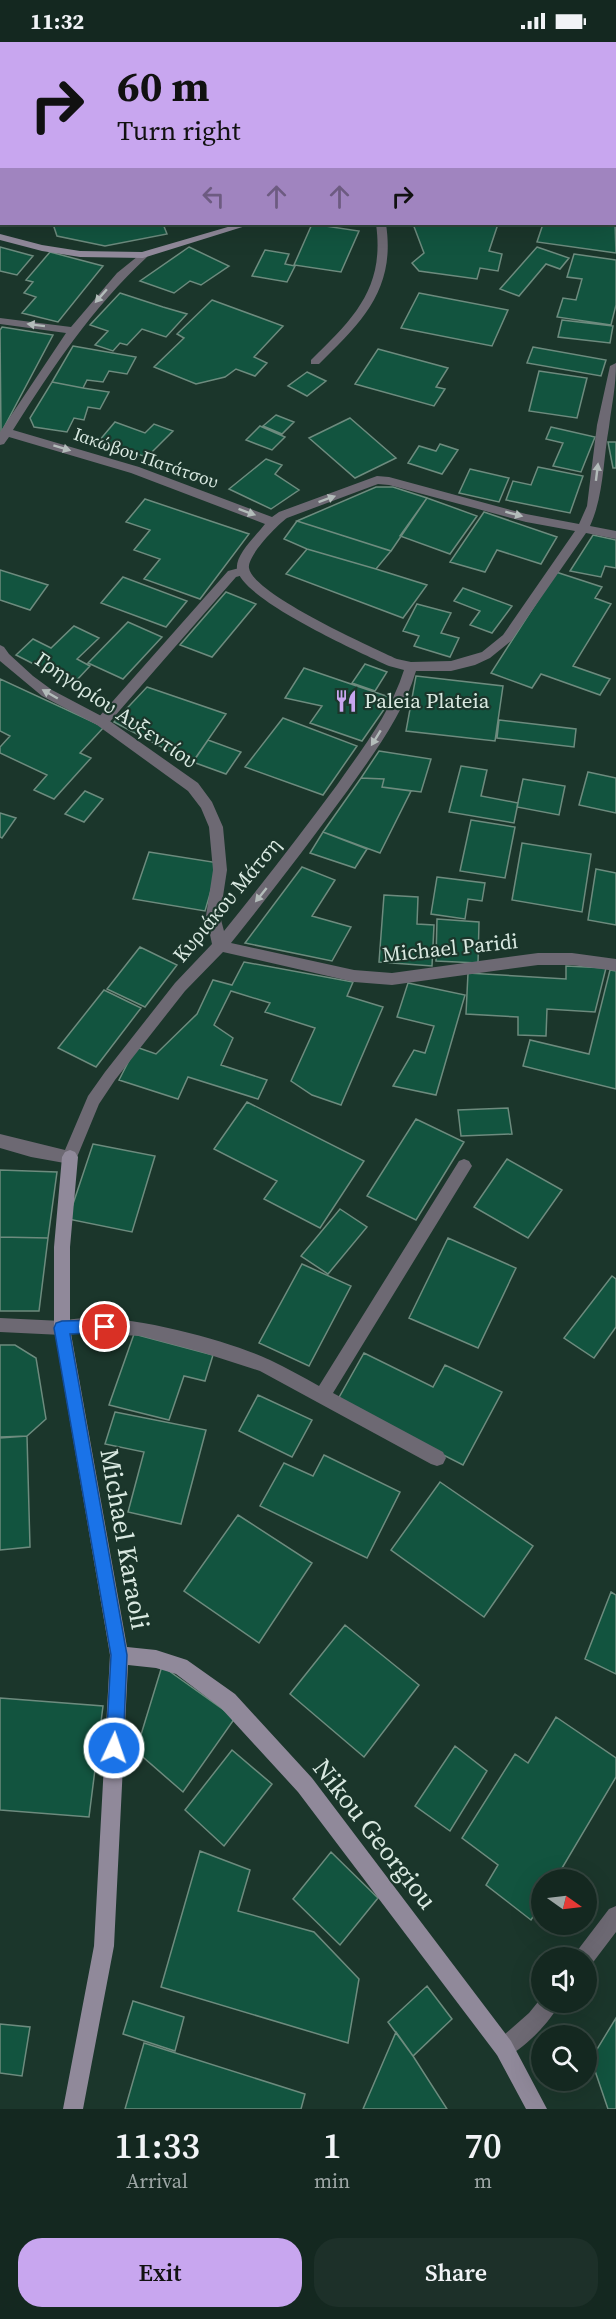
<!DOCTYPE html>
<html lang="en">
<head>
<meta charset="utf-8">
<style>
	body { margin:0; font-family:"Source Serif 4",serif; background:#1d3029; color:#f1f3f6; height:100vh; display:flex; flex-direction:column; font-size:22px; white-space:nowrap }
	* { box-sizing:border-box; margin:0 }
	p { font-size:20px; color:#9da6a5 }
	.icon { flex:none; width:33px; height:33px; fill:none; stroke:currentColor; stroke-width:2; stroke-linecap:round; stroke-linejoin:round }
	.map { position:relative; height:2067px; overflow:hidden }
	.sheet { display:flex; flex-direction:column; background:#142820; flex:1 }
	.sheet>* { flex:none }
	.banner { position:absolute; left:0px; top:0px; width:616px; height:183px; box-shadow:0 6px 24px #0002,0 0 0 2px #33443e; background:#c8a6ef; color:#111; overflow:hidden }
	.needle { width:39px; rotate:104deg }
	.buttons { position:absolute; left:531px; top:1827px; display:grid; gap:12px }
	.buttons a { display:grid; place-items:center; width:66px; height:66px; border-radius:50%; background:#142820; box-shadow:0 6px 24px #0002,0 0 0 2px #33443e; font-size:30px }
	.pin { position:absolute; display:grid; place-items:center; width:51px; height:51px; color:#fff; margin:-26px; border:3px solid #fff; border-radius:50%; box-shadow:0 2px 6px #0007 }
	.me { position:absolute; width:66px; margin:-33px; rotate:3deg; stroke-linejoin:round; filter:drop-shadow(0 0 4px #0008) }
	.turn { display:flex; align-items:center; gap:21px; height:126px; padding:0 18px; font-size:27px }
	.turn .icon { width:78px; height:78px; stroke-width:2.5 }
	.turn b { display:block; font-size:42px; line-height:51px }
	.lanes { display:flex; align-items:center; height:57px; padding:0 18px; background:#0003; justify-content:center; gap:30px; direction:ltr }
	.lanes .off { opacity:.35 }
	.eta { display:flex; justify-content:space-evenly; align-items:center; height:102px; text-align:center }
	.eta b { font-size:36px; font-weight:600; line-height:42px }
	.button { display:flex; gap:12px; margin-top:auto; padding:12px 18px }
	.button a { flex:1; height:69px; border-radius:24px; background:#c8a6ef; color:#111; font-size:24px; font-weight:600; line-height:69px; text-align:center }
	.button a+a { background:#1d3029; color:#f1f3f6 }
	.status { display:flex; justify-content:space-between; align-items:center; height:42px; padding:0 30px; background:#142820; direction:ltr }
	.status svg { height:16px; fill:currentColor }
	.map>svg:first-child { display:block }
	.building { fill:#12543f; stroke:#6d8b7e; stroke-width:1.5 }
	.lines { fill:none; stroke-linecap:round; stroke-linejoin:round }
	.lane { fill:#6d6973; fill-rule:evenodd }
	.street { fill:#6d6973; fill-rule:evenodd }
	.secondary { fill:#90899a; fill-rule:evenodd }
	.oneway { fill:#b3bcba }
	.route { fill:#1a73e8; stroke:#114b97; stroke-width:1.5 }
	.labels { text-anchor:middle; stroke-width:4.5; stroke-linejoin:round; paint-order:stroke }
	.far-street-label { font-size:18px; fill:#d9e9e1; stroke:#1b362b }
	.poi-label { font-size:21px; fill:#d9e9e1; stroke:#1b362b; text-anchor:start }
	.street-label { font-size:21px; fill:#d9e9e1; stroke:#1b362b }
	.near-street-label { font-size:26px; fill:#d9e9e1; stroke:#1b362b }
</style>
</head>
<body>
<div class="status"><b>11:32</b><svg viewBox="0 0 49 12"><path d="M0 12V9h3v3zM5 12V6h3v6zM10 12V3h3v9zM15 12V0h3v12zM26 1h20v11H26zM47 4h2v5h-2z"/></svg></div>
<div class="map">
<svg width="616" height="2067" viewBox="0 0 616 2067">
	<rect width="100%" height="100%" fill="#1b362b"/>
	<path class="building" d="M218,0H304L311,2H217Z
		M615,180L616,211L537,200L543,182H615Z
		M53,182H163L167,192L105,204L57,194Z
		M312,182L359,189L341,230L294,223Z
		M413,182H498L489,209L502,212L498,229L480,226L477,237L419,229L412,221L424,211Z
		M0,205L33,214L17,233L0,229Z
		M189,205L229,224L201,243L190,239L174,251L140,239Z
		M537,205L569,216L560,227L546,222L519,254L500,247Z
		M265,208L289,212L285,222L295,224L287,240L252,234Z
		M50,210L103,224L58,280L22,271L36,255L24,251L33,240L26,238Z
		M574,212L616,218V263L611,283L557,275L563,256L576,258L582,237L567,235Z
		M120,251L163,265L187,272L166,295L142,287L127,303L120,301L113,309L95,303L108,289L90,283Z
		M419,251L508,268L492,304L401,286Z
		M212,258L283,284L254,315L267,321L255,334L236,327L225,335L196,342L154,325L184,296L177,292Z
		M562,278L613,284L610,301L558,295Z
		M2,285L53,293L1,391L0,288Z
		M73,304L136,315L127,332L109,329L103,340L87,338L83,346L52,340Z
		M533,305L606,318L601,334L527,321Z
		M378,307L448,326L436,345L445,347L434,364L355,342Z
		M539,329L587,336L577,376L529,369Z
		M307,330L326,339L307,354L288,344Z
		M52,340L83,346L109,350L100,367L88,365L84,378L74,376L67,390L34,385L30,376Z
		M276,373L294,380L282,392L263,384Z
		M350,376L396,416L355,436L309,396Z
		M115,380L145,391L154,382L173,389L147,415L98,400Z
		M260,384L285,395L272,408L246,398Z
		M551,385L595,395L581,430L553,424L563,401L546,397Z
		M608,400H616V426H613Z
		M440,402L458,408L442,432L408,421L419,404L436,409Z
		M266,417L282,423L275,432L299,448L271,467L229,447Z
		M538,425L583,434L570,471L506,458L513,439L531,443Z
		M470,427L509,436L499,460L459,451Z
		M376,445H393L427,456L391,509L297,479Z
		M427,456L477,474L450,512L400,494Z
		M145,457L249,492L200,557L144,537L160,517L134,508L150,488L126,480Z
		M484,470L557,495L541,522L497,508L485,530L450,520Z
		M297,479L391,509L376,527L307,507L284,497Z
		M593,493L616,498V526L605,524L601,535L570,529Z
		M307,507L376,527L427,543L403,576L286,532Z
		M0,528L48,543L30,568L0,558Z
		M556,530L602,545L595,556L611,562L573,624L610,637L600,653L541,632L532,646L491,631Z
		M123,535L187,559L166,585L101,561Z
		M463,546L512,564L492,591L470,583L480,569L454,559Z
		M226,550L256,562L212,615L180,603Z
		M417,562L451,571L441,591L459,596L450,615L414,604L419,594L403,589Z
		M128,580L162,595L123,637L88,621Z
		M74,584L99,596L77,617L90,624L73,642L16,613L33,597L51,606Z
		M365,622L387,630L375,649L352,641Z
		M304,626L392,656L362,699L310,681L322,664L285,656Z
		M416,634L503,644L495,699L406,689Z
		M0,637L104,685L80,711L91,716L54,757L34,748L47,733L0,711V705L10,694L0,689Z
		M147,645L226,672L192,721L114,680Z
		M283,676L357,704L323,753L245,725Z
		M499,678L576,687L574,705L497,696Z
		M208,698L241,710L226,732L193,720Z
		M379,709L431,717L421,750L382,745L384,737L361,736Z
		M461,724L487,728L481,754L518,761L514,781L449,770Z
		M588,730L616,736V771L579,763Z
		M361,736L384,737L382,745L411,749L380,811L323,790Z
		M523,737L565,744L559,773L517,765Z
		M85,749L103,757L84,780L65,772Z
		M0,771L16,776L2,796L0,795Z
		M471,778L515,785L505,836L460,829Z
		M323,790L367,807L355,826L310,811Z
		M522,801L591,812L582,870L512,858Z
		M149,810L219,821L205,869L133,857Z
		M302,825L335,838L312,874L351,885L332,919L245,901Z
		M596,827L616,831V883L588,878Z
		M437,835L485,841L482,859L468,857L465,877L431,872Z
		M384,853L418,855L417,882L434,883L432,924L379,920Z
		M437,877L479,880L478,921L436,919Z
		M140,905L177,923L145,965L107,947Z
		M244,920L353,940L347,954L383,965L341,1063L312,1053L291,1039L315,986L265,970L270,961L231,949L214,983L233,996L221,1023L267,1038L258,1057L188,1035L178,1057L119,1038L136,1005L156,1012L197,972L213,938L232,943Z
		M566,924L606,926L595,970L547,967L546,994L518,993V975L466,972L468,931L566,937Z
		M610,928L616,929V1047L523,1024L530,998L589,1012Z
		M408,941L465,953L436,1053L393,1044L414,1008L425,1011L434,984L397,975Z
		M104,948L141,966L96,1025L58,1006Z
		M247,1060L364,1119L320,1186L264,1157L277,1139L214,1107Z
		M508,1066L512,1092L461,1094L458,1068Z
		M416,1077L464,1100L416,1178L367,1154Z
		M93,1102L155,1114L132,1190L68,1177Z
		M507,1117L562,1148L528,1196L474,1165Z
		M0,1128L57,1130L48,1196L0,1195Z
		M340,1167L367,1185L328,1232L301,1214Z
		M0,1195L48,1196L39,1269H0Z
		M448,1196L516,1226L478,1306L409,1276Z
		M302,1222L351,1244L309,1324L259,1301Z
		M612,1234L616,1237V1285L594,1316L564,1296Z
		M134,1292L213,1313L205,1339L184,1334L169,1378L109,1363Z
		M0,1303H15L36,1316L46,1377L27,1394L0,1395Z
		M364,1311L433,1345L445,1323L502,1350L463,1423L337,1359Z
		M258,1353L312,1378L292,1415L239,1389Z
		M115,1370L206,1388L181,1482L128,1470L144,1410L105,1402Z
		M27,1394L30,1505L0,1508V1396Z
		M324,1413L400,1450L367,1516L260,1464L284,1421L313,1434Z
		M440,1440L533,1504L484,1575L391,1508Z
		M238,1473L312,1521L259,1601L184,1549Z
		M611,1550L616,1553V1632L585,1617Z
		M345,1583L419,1643L364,1715L290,1652Z
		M162,1624L235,1676L183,1750L136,1709Z
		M0,1656L103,1664L89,1775L0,1768Z
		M556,1675L616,1716V1735L555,1838H542V1861L531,1878L486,1843L498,1823L462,1796L515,1712L528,1721Z
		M455,1704L487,1729L450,1789L415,1764Z
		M232,1708L272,1742L224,1804L185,1768Z
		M200,1809L250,1828L238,1869L314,1890L359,1937L348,2001L161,1945Z
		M331,1810L378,1856L340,1903L293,1857Z
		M427,1944L452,1977L413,2014L388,1980Z
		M133,1959L184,1975L175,2009L123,1992Z
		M616,1976V2067H608L591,2017Z
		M0,1982L30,1985L22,2034L0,2031Z
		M396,1990L413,2014L447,2067H363Z
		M144,2001L305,2052L301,2067H125Z"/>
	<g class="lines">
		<path class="lane" d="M243,525L249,529L247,532L236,535L107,683H97L95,680L97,677L228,529Z
			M0,1276L62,1279L68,1281L70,1286L68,1291L62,1293L0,1290Z"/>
		<path class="street" d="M183,0H193L183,2Z
			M375,0H391L392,2H376Z
			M0,59H2V66L0,65Z
			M376,182H386C396,247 362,280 319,322H311V318C354,276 385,246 376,182Z
			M143,210L148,213L147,215C92,266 53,325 13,388L139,425L272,475L279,470L377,434L389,435L526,472L579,482L587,464L597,383L610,324L616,321C616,345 612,361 609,385C603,418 604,453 590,484L616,489V497L586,491L511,599L490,616L475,623L451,629H416C403,673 374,711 348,748C310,800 271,851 231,901L354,928L392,931L538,911H572L616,917V929L572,923H538L392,943L354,940L223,910L185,949L115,1038L99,1062L75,1120L70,1122L31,1115L0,1106V1092L65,1108L88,1054L105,1030L175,941L212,902L206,874L213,828L209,785L201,766L188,749L97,683L42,654L0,619V603L4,605L9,612L33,634L52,648L107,677L198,741L212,760L223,785L227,828L220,874L224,889C263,841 300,793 337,743C362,707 391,670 404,628L389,624C360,610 242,558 237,527C235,512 257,493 265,482L131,431L9,395L4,402L0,403V390L66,291L0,282V276L71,285L117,231ZM378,442L389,443L526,480L575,489L503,593L482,610L451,619L411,620L397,617C371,605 253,552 249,526C247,514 277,483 287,476Z
			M464,1117L469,1119L472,1124L469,1129L333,1351L443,1410L446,1416L443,1422L437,1424L431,1422L260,1329L201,1310L141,1294L88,1291L62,1293L56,1291L54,1286L56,1281C102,1263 226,1297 270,1318C287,1326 303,1335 319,1344L459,1119Z
			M616,1864V1890L591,1923L586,1925V1916H574L577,1909L609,1867Z
			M542,1955V1960H560C552,1979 523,2008 504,2016L497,2013L494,2006L497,1999L529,1971Z"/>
		<path class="secondary" d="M511,0H521L511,2Z
			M615,64H616V70H615Z
			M238,182H252L143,216L80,215L42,209L0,198V192L42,203L80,209L142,210Z
			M70,1108L75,1110L78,1115L70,1205V1286L127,1605L156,1608L187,1618L235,1652L312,1736L511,1999L547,2067H526L497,2013L298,1750L221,1666L176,1632L156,1626L128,1623L114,1904L83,2067H63L94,1904L110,1613L54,1286V1205L62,1115L65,1110Z"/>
	</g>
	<defs><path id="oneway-solid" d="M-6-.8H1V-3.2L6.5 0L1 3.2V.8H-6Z" transform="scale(1.5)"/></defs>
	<g class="oneway">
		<use href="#oneway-solid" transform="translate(101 254) rotate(131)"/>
		<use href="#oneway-solid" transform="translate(36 283) rotate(-173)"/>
		<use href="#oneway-solid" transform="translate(62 406) rotate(17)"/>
		<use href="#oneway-solid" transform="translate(597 430) rotate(-83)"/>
		<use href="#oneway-solid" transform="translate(327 457) rotate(-20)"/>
		<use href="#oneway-solid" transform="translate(247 470) rotate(20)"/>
		<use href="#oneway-solid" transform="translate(514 472) rotate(15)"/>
		<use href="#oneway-solid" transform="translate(50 652) rotate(-150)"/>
		<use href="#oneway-solid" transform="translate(376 696) rotate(122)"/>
		<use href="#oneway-solid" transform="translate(261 853) rotate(129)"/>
	</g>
	<path class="route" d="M105,1278L111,1280L113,1285L111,1290L70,1292L127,1613L123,1706L120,1712L114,1715L108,1712L106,1706L111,1613L54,1286L56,1281L62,1279Z"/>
	<defs>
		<g id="restaurant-bare" transform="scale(1.8)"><path d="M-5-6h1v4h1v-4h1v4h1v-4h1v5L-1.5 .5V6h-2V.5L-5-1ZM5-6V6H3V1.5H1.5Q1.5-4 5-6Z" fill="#c8a6ef" stroke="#1b362b" stroke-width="2.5" paint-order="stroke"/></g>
	</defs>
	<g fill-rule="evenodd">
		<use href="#restaurant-bare" x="346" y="659"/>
	</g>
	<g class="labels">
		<g class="far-street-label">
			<text transform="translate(146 416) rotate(19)" y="6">Ιακώβου Πατάτσου</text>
		</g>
		<g class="poi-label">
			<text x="364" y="666">Paleia Plateia</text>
		</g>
		<g class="street-label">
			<text transform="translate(116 668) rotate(34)" y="7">Γρηγορίου Αυξεντίου</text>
			<text transform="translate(227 858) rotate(-50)" y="7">Κυριάκου Μάτση</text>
			<text transform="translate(450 906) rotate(-6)" y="7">Michael Paridi</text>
		</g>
		<g class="near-street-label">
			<text transform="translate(125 1497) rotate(80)" y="9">Michael Karaoli</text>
			<text transform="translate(375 1792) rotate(52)" y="9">Nikou Georgiou</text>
		</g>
	</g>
</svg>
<div class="buttons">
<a><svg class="needle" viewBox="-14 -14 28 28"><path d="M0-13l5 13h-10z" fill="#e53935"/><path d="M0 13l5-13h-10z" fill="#9da6a5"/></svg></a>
<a><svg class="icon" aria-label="sound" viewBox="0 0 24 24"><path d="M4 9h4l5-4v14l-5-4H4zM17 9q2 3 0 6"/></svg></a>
<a><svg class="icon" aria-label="search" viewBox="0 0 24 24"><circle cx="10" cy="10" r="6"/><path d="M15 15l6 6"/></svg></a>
</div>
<div class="pin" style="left:105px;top:1285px;background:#d93025"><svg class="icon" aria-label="arrive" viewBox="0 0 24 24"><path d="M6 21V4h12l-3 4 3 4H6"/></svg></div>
<svg class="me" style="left:114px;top:1706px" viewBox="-20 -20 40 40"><circle r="17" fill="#1a73e8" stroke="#fff" stroke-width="3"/><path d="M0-11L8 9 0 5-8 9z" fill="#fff"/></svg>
<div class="banner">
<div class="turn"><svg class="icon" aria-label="right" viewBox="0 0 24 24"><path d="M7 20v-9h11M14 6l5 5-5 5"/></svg><div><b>60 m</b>Turn right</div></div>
<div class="lanes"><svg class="icon off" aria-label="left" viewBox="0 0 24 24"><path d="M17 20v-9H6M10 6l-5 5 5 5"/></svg><svg class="icon off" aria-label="ahead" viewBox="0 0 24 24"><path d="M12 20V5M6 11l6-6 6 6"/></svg><svg class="icon off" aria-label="ahead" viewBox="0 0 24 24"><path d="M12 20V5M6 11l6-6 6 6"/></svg><svg class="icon" aria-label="right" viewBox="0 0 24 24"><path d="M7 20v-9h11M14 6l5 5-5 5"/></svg></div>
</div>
</div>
<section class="sheet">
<div class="eta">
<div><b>11:33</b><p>Arrival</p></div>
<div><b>1</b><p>min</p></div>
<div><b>70</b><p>m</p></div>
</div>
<div class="button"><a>Exit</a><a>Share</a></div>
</section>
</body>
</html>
